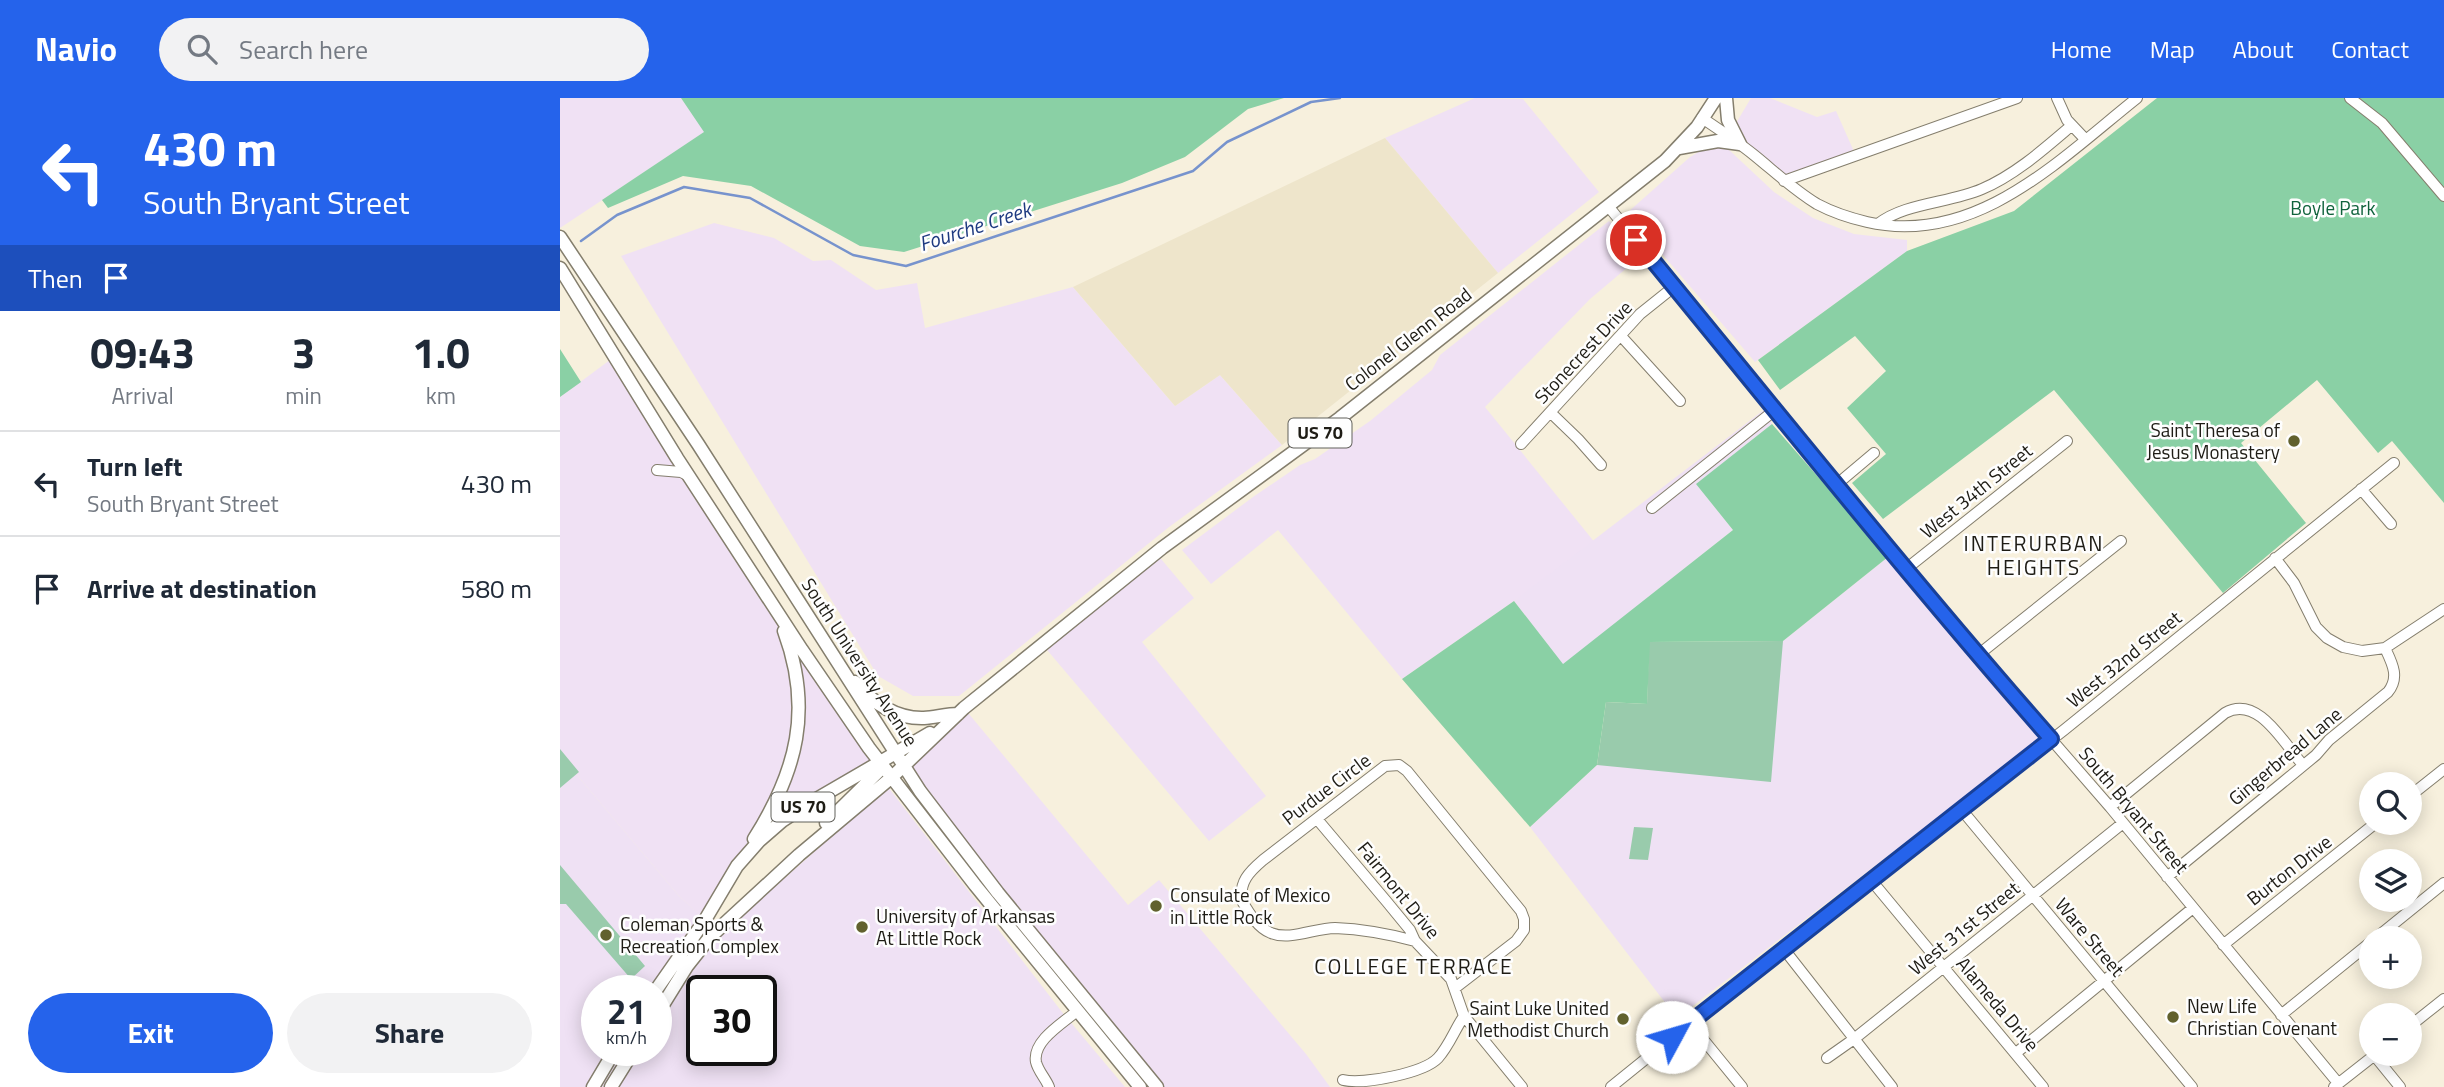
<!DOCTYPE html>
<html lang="en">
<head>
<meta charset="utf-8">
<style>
	body { margin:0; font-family:"Titillium Web",sans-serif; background:#f2f2f3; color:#1f2937; height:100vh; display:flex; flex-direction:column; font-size:26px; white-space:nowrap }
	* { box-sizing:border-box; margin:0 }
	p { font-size:23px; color:#747a83 }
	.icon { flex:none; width:38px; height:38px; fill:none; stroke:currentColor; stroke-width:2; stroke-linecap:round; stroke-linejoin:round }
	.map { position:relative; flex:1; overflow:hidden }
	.details { display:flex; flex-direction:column; background:#fff; width:560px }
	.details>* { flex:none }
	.top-card { background:#2563eb; color:#fff; overflow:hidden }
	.fabs { position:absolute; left:1799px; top:674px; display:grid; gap:14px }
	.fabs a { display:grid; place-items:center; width:63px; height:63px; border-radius:50%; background:#fff; box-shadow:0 4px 18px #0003; font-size:35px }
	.speed { position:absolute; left:21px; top:877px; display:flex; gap:14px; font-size:35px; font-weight:700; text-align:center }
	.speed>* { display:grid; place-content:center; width:91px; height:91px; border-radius:50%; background:#fff; box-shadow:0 4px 18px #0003; line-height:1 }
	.speed small { font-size:18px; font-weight:400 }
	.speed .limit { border:4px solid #111; border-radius:10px; background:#fff; color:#111 }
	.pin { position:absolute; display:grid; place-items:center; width:60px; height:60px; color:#fff; margin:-30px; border:4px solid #fff; border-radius:50%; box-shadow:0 2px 7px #0007 }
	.me { position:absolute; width:77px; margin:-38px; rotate:51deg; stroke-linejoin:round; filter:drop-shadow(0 0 5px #0008) }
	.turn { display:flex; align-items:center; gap:24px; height:147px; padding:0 28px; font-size:32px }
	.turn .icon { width:91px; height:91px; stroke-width:2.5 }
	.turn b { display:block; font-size:49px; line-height:60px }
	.then { display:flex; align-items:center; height:66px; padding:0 28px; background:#0003; gap:14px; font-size:26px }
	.eta { display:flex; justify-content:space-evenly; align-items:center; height:119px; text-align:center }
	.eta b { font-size:42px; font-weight:700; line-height:49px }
	.button { display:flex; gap:14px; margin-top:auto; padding:14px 28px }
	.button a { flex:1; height:80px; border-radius:42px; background:#2563eb; color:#fff; font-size:28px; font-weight:700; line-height:80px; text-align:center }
	.button a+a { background:#f2f2f3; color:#1f2937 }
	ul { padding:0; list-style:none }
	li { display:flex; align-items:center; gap:21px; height:105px; padding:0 28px; border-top:2px solid #e0e1e3 }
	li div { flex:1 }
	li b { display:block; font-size:26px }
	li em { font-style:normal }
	header { display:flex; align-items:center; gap:42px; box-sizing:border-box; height:98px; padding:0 35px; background:#2563eb; color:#fff }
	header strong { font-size:33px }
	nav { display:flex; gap:38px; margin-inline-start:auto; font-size:24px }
	.search { width:490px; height:63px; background:#f2f2f3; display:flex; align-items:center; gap:18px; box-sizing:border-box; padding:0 24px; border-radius:38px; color:#747a83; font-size:26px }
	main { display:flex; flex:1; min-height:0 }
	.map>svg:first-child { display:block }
	.commercial { fill:#f0e1f4 }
	.built { fill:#eee5cb }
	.education { fill:#efe1f4; fill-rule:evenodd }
	.green { fill:#99cbac }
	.forest { fill:#8ad0a5 }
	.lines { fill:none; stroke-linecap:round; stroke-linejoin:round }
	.stream { stroke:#7793cd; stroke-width:2.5 }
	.minor-casing { stroke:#847e6d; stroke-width:12 }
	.major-casing { stroke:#847e6d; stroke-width:15 }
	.minor { stroke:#fff; stroke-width:10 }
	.major { stroke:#fff; stroke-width:12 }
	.route-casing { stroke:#184099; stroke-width:18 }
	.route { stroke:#2563eb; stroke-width:12 }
	.poi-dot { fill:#61612e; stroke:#fefefe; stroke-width:2.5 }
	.labels { text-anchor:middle; stroke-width:5; stroke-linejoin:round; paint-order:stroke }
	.shield { fill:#fefefe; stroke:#61605b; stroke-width:2 }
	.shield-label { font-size:18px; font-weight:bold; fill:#1e1c15 }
	.park-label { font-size:19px; fill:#10623c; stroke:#fefefe }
	.street-label { font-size:19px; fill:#1e1c15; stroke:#fefefe }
	.poi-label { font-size:19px; fill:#1e1c15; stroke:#fefefe; text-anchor:start }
	.water-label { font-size:21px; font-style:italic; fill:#1e3a80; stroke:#fefefe }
	.neighbourhood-label { font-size:21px; letter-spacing:2px; fill:#1e1c15; stroke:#fefefe }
</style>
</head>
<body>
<header>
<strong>Navio</strong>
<div class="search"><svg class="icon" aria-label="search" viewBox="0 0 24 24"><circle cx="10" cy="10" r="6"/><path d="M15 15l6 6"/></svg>Search here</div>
<nav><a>Home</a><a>Map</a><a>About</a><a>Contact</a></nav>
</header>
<main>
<section class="details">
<div class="top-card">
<div class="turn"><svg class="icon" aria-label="left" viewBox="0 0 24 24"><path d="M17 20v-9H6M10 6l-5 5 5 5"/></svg><div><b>430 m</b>South Bryant Street</div></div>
<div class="then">Then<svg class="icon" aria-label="arrive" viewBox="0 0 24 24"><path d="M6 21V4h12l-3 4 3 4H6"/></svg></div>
</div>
<div class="eta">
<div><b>09:43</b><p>Arrival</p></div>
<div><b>3</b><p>min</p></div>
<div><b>1.0</b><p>km</p></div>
</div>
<ul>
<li><svg class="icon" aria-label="left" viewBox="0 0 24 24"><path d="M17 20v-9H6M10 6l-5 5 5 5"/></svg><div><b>Turn left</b><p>South Bryant Street</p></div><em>430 m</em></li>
<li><svg class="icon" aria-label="arrive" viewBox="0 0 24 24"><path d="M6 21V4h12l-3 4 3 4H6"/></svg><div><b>Arrive at destination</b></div><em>580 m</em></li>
</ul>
<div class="button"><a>Exit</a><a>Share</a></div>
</section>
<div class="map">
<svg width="1884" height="989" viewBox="0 0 1884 989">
	<rect width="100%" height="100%" fill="#f7f0dd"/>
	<path class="commercial" d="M0,0H121L145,34L0,130Z
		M915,0L963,1L1039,94L938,175L825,40Z
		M1191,0H1210L1257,19L1276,13L1296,58L1224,83L1172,32Z
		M1147,49L1167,50L1214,94L1253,120L1294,136L1347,142V153L1195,264L1067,115L1130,59Z
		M1049,123L1081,158L1030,201L925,309L1036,446L842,581L718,432L651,486L622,452L693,399L740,367L755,361L810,323L872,272L880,257Z
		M154,125L214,140L253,163L271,162L316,192L357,185L365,230L513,189L615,308L660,277L722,347L609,429L399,598H353L318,578L61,158Z
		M54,259L320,664L209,733L145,822L119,798L0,657V299Z
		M596,455L634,500L582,544L706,698L649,743L482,546Z
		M404,610L568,807L599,782L746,956L770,989H597L343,668Z"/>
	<path class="built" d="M825,40L938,175L722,347L660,277L615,308L513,189Z"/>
	<path class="education" d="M1205,311L1212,326L1137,386L1173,432L1003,567L954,503Z
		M1328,459L1481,640L1117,920L970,729L1037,667L1223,543Z
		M0,657L119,798L161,836L328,689L502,914L565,989H0ZM37,892H96V952H37ZM142,892H201V952H142Z"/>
	<path class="green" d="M1223,543L1211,684L1037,667L1046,604L1087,606L1089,544Z
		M0,651L19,674L0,690Z
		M1074,729L1093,730L1088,762L1069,761Z
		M0,767L85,868L71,881L6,806H0Z"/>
	<path class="forest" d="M121,0H724L688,11L625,59L562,85L344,154L300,148L191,88L123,78L48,110L42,102L144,34Z
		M1597,0H1884V405L1832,343L1818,355L1757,282L1681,345L1746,425L1663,495L1494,292L1323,421L1292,385L1326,356L1287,310L1326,273L1295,238L1220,292L1198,262L1347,153L1454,113Z
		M0,251L21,284L0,299Z
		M1212,326L1328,459L1223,543L1090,544L1087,606L1046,604L1037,667L970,729L842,581L954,503L1003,566L1173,432L1136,386Z"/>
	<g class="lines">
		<path class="stream" d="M21,143L57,117L124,89L190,100L293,157L346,168L633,73L667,44L751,4L780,0"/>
		<g class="minor-casing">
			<path id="minor" d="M1497,0L1507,22L1525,41
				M1790,0L1822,25L1884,98
				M1142,20C1160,32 1178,44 1194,57C1215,74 1234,92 1257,106C1272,114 1290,120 1307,124C1415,149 1499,62 1577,0
				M1224,83L1457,0
				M1048,108L1259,366L1418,557L1550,709L1778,985
				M1318,126C1344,105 1390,105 1422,91C1455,77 1484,51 1511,28
				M1061,238L1120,303
				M991,315L1018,341L1041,367
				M961,346L1080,216L1115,188
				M97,372L121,374L129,378
				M1276,387L1314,355
				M1801,391L1831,426
				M1092,410L1215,312
				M1715,460L1734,485L1756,529L1767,540L1783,549L1802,553L1825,550L1884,511
				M1346,471L1507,343
				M1418,557L1561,443
				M1850,698L1884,671
				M1550,709L1665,615C1698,596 1724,646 1743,667
				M1401,711L1632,989
				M757,721L827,804L850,832L855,843L891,881L904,918L962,989
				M1607,779L1722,685L1756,657L1769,642L1828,594C1840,579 1832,565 1825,550
				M1311,782L1483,989
				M1816,840L1884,785
				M855,843C829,836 801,831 775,830C755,830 730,843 711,835C698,830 689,815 682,803C679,784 689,774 703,762L825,668L839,667L847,673L961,813L964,821V832L956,843L895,890
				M1663,847L1817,724
				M1223,850L1332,989
				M1721,917L1811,844
				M1129,924L1182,989
				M1850,928L1884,901
				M1456,955L1633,810
				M1814,957L1840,989
				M1267,960L1294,941L1563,725
				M783,982C803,987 864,975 878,960C889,948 895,931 904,918
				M489,989C486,981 478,973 476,964C472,943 503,925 517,913
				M1051,989L1223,850L1504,632L1834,365
				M1774,989L1816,956"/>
		</g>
		<g class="major-casing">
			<path id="major" d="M1166,0L1168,22L1180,46
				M1119,50L1158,43L1180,46
				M0,139L138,346L360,693L438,795L597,989
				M0,170L117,360L242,552L309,650L415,787L580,989
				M295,584C313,605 336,621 364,620C376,619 387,616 398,616
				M266,725L323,669
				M194,741C237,673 253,611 224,533
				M96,892L145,822L177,768L199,743L222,723L248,706L370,635
				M96,918L127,868L150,839L239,757L332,679L404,610L602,450L780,320L1105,63L1137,29L1156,0
				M33,989L55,952
				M51,989L74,952"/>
		</g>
		<use href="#minor" class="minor"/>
		<use href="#major" class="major"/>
	</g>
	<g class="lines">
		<g class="route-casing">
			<path id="route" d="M1076,142C1213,309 1348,478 1491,641L1112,939"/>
		</g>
		<use href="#route" class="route"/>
	</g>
	<g class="poi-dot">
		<circle cx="1734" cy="343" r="7"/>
		<circle cx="596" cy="808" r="7"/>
		<circle cx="302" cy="829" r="7"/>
		<circle cx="46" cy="837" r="7"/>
		<circle cx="1613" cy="919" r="7"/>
		<circle cx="1063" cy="921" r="7"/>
	</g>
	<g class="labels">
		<g class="shield">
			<rect x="728.5" y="320.5" width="63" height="29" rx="5"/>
			<rect x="211.5" y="694.5" width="63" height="29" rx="5"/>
		</g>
		<g class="shield-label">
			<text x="760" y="341">US 70</text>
			<text x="243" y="715">US 70</text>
		</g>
		<g class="park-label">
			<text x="1773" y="117">Boyle Park</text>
		</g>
		<g class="street-label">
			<text transform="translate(848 241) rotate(-38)" y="7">Colonel Glenn Road</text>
			<text transform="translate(1023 254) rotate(-47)" y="7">Stonecrest Drive</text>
			<text transform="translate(1416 393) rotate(-39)" y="7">West 34th Street</text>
			<text transform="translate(1564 561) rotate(-39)" y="7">West 32nd Street</text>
			<text transform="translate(300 564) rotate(57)" y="7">South University Avenue</text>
			<text transform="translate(1725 658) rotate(-40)" y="7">Gingerbread Lane</text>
			<text transform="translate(766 691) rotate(-37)" y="7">Purdue Circle</text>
			<text transform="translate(1574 712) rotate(50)" y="7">South Bryant Street</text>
			<text transform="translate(1729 772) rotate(-38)" y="7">Burton Drive</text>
			<text transform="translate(839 792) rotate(51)" y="7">Fairmont Drive</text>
			<text transform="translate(1404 830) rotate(-39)" y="7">West 31st Street</text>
			<text transform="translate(1530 839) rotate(50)" y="7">Ware Street</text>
			<text transform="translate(1438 906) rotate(50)" y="7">Alameda Drive</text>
		</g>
		<g class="poi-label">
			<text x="1720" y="339" text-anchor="end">Saint Theresa of<tspan x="1720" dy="22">Jesus Monastery</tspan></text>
			<text x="610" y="804">Consulate of Mexico<tspan x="610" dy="22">in Little Rock</tspan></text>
			<text x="316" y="825">University of Arkansas<tspan x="316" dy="22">At Little Rock</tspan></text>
			<text x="60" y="833">Coleman Sports &amp;<tspan x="60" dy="22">Recreation Complex</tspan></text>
			<text x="1627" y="915">New Life<tspan x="1627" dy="22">Christian Covenant</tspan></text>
			<text x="1049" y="917" text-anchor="end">Saint Luke United<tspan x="1049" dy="22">Methodist Church</tspan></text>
		</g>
		<g class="water-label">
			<text transform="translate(415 129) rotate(-18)" y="7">Fourche Creek</text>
		</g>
		<g class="neighbourhood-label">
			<text x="1474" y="453">INTERURBAN<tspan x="1474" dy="24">HEIGHTS</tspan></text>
			<text x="854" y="876">COLLEGE TERRACE</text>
		</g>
	</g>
</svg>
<div class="fabs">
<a><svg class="icon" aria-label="search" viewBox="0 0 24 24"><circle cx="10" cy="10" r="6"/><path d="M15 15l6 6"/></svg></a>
<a><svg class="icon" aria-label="layers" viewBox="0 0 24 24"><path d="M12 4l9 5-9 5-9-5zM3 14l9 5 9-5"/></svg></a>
<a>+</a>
<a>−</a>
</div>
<div class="speed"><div>21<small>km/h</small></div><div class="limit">30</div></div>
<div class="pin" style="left:1076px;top:142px;background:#d93025"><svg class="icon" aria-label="arrive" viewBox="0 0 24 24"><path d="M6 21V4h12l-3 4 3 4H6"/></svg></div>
<svg class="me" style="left:1112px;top:939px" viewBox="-20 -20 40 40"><circle r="19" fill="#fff"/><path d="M0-13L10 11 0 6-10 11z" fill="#2563eb"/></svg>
</div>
</main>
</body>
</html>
